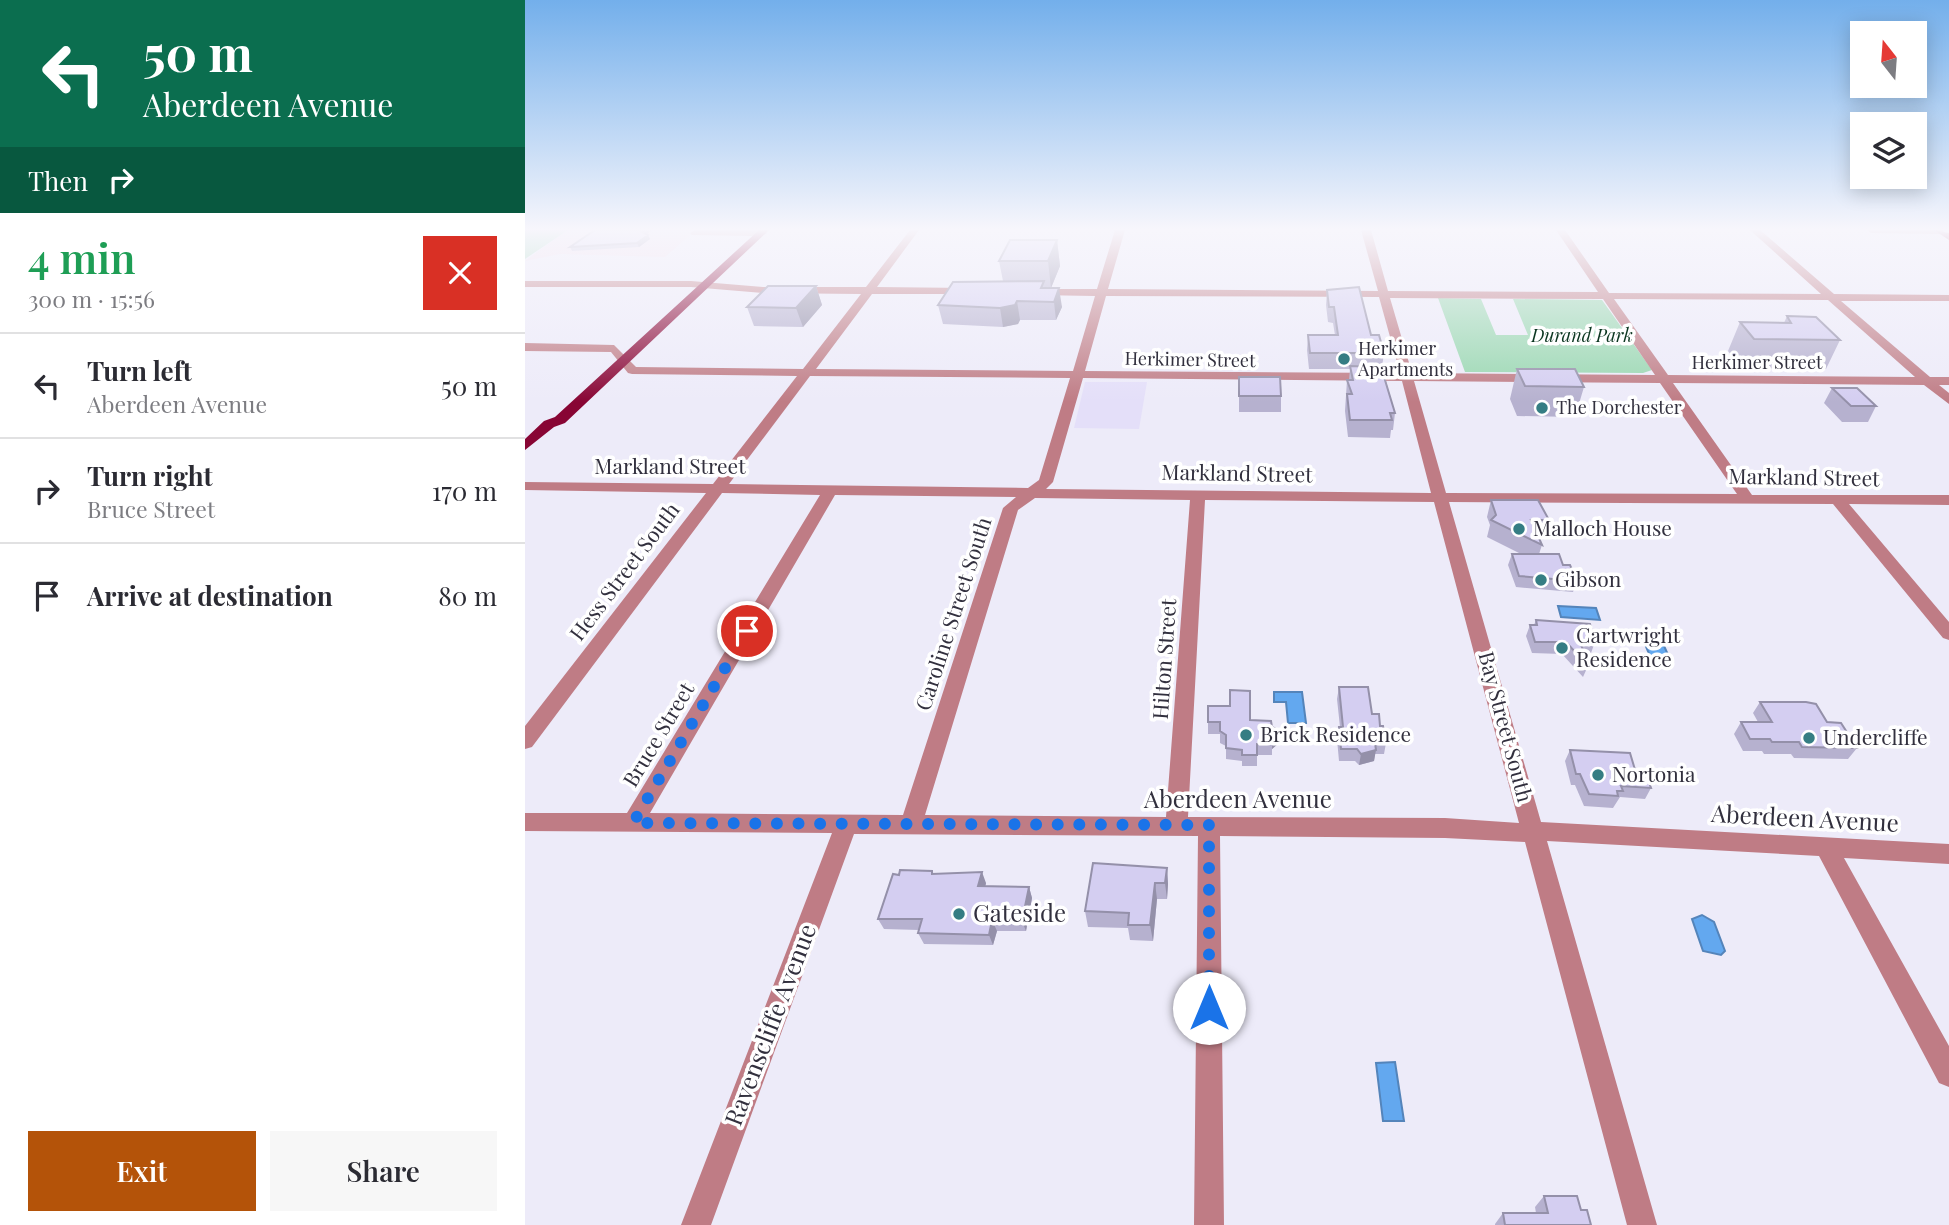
<!DOCTYPE html>
<html lang="en">
<head>
<meta charset="utf-8">
<style>
	body { margin:0; font-family:"Playfair Display",serif; background:#f7f7f7; color:#2b2b33; height:100vh; display:flex; flex-direction:column; font-size:26px; white-space:nowrap }
	* { box-sizing:border-box; margin:0 }
	p { font-size:23px; color:#7c7c81 }
	.icon { flex:none; width:38px; height:38px; fill:none; stroke:currentColor; stroke-width:2; stroke-linecap:round; stroke-linejoin:round }
	.map { position:relative; flex:1; overflow:hidden }
	.side { display:flex; flex-direction:column; background:#fff; width:525px }
	.side>* { flex:none }
	.hud { background:#0b6e4f; color:#fff; overflow:hidden }
	.needle { width:46px; rotate:343deg }
	.tools { position:absolute; left:1325px; top:21px; display:grid; gap:14px }
	.tools a { display:grid; place-items:center; width:77px; height:77px; border-radius:0px; background:#fff; box-shadow:0 4px 18px #0003; font-size:35px }
	.pin { position:absolute; display:grid; place-items:center; width:60px; height:60px; color:#fff; margin:-30px; border:4px solid #fff; border-radius:50%; box-shadow:0 2px 7px #0007 }
	.me { position:absolute; width:77px; margin:-38px; rotate:0deg; stroke-linejoin:round; filter:drop-shadow(0 0 5px #0008) }
	.turn { display:flex; align-items:center; gap:24px; height:147px; padding:0 28px; font-size:32px }
	.turn .icon { width:91px; height:91px; stroke-width:2.5 }
	.turn b { display:block; font-size:49px; line-height:60px }
	.then { display:flex; align-items:center; height:66px; padding:0 28px; background:#0003; gap:14px; font-size:26px }
	.round { display:grid; place-items:center; flex:none; width:74px; height:74px; border-radius:0px; background:#f7f7f7 }
	.overview { display:flex; align-items:center; justify-content:space-between; height:119px; padding:0 28px }
	h1 { font-size:42px; font-weight:600; line-height:52px; color:#1e9e55 }
	.primary-button { display:flex; gap:14px; margin-top:auto; padding:14px 28px }
	.primary-button a { flex:1; height:80px; border-radius:0px; background:#b45309; color:#fff; font-size:28px; font-weight:600; line-height:80px; text-align:center }
	.primary-button a+a { background:#f7f7f7; color:#2b2b33 }
	ul { padding:0; list-style:none }
	li { display:flex; align-items:center; gap:21px; height:105px; padding:0 28px; border-top:2px solid #e1e1e2 }
	li div { flex:1 }
	li b { display:block; font-size:26px }
	li em { font-style:normal }
	main { display:flex; flex:1; min-height:0 }
	.map>svg:first-child { display:block }
	.built { fill:#e4dff9 }
	.education { fill:#f2dcea }
	.green { fill:#98d7b0 }
	.water { fill:#63a8ef; stroke:#5484ba; stroke-width:2 }
	.lines { fill:none; stroke-linecap:round; stroke-linejoin:round }
	.minor { fill:#bf7c85; fill-rule:evenodd }
	.major { fill:#880534; fill-rule:evenodd }
	.wall { fill:#b6b1cf }
	.shaded-wall { fill:#9490a9 }
	.building { fill:#d4cef1; stroke:#9490a9; stroke-width:2 }
	.route { stroke:#1a73e8; stroke-width:12; stroke-dasharray:0 21.6 }
	.poi-dot { fill:#357d83; stroke:#fff; stroke-width:2.5 }
	.labels { text-anchor:middle; stroke-width:7; stroke-linejoin:round; paint-order:stroke }
	.far-park-label { font-size:18px; font-style:italic; fill:#0b3620; stroke:#fff }
	.far-poi-label { font-size:18px; fill:#32303e; stroke:#fff; text-anchor:start }
	.far-street-label { font-size:18px; fill:#32303e; stroke:#fff }
	.street-label { font-size:21px; fill:#32303e; stroke:#fff }
	.poi-label { font-size:21px; fill:#32303e; stroke:#fff; text-anchor:start }
	.near-street-label { font-size:24px; fill:#32303e; stroke:#fff }
	.near-poi-label { font-size:24px; fill:#32303e; stroke:#fff; text-anchor:start }
</style>
</head>
<body>
<main>
<section class="side">
<div class="hud">
<div class="turn"><svg class="icon" aria-label="left" viewBox="0 0 24 24"><path d="M17 20v-9H6M10 6l-5 5 5 5"/></svg><div><b>50 m</b>Aberdeen Avenue</div></div>
<div class="then">Then<svg class="icon" aria-label="right" viewBox="0 0 24 24"><path d="M7 20v-9h11M14 6l5 5-5 5"/></svg></div>
</div>
<div class="overview"><div><h1>4 min</h1><p>300 m · 15:56</p></div><a class="round" style="background:#d93025;color:#fff"><svg class="icon" aria-label="close" viewBox="0 0 24 24"><path d="M6 6l12 12M18 6L6 18"/></svg></a></div>
<ul>
<li><svg class="icon" aria-label="left" viewBox="0 0 24 24"><path d="M17 20v-9H6M10 6l-5 5 5 5"/></svg><div><b>Turn left</b><p>Aberdeen Avenue</p></div><em>50 m</em></li>
<li><svg class="icon" aria-label="right" viewBox="0 0 24 24"><path d="M7 20v-9h11M14 6l5 5-5 5"/></svg><div><b>Turn right</b><p>Bruce Street</p></div><em>170 m</em></li>
<li><svg class="icon" aria-label="arrive" viewBox="0 0 24 24"><path d="M6 21V4h12l-3 4 3 4H6"/></svg><div><b>Arrive at destination</b></div><em>80 m</em></li>
</ul>
<div class="primary-button"><a>Exit</a><a>Share</a></div>
</section>
<div class="map">
<svg width="1424" height="1225" viewBox="0 0 1424 1225">
	<rect width="100%" height="100%" fill="#edebf9"/>
	<path class="built" d="M560,382H622L614,429L549,428Z"/>
	<path class="education" d="M43,230H171L140,257L35,254L0,261Z"/>
	<path class="green" d="M0,230H43L0,259Z
		M913,298L956,299L971,335H1003L988,299L1077,300L1127,370L1118,373L940,372Z"/>
	<path class="water" d="M1033,606L1071,608L1075,620L1036,617Z
		M1115,632L1133,633L1146,661H1127Z
		M749,692H777L781,723H763L761,702H749Z
		M1177,915L1189,922L1200,951L1196,955L1178,951L1167,919Z
		M870,1062L879,1121H858L851,1063Z"/>
	<g class="lines">
		<path class="minor" d="M170,230H237L242,233L237,236L167,235L165,233Z
			M385,230H394L352,287L444,288L449,291L444,294H347L291,369L548,371L570,296L511,295L506,292L511,289H572L590,230H600L583,289L853,291L836,230H846L863,291L1073,292L1031,230H1040L1084,293L1296,294L1225,230H1235L1309,294L1424,295V301H1316L1405,377H1424V385H1414L1424,393V404L1399,385L1148,383L1227,495H1424V505L1324,504L1424,622V640L1418,638L1308,504L924,502L1016,822L1424,844V864L1319,858L1424,1046V1087L1414,1083L1294,856L1022,841L1132,1225H1102L1000,842L920,838L695,836L699,1225H669L673,836L329,834L186,1225H156L307,833L0,831V813H102L295,495L197,493L7,747L0,749V726L181,493L0,490V482L188,484L272,376L107,374L103,373L86,352L0,351V343L89,345L111,367L278,369L336,294L238,293L166,287H0V281H166L238,287H341ZM581,296L854,297L875,373L560,371ZM865,298L1078,299L1130,375L887,373ZM1089,299L1303,300L1390,377L1143,375ZM285,376L545,378L514,480L503,488L204,484ZM558,378L877,381L906,493L521,489L528,482ZM889,381L1135,383L1212,494L921,493ZM310,495L491,497L478,508L378,815L125,813ZM510,498L665,500L641,817L400,815L493,510ZM680,500L909,502L994,823L920,818L663,817Z
			M1342,230H1418L1419,231L1414,234L1346,233Z"/>
		<path class="major" d="M234,230H244L40,423L29,427L0,450V439L19,421L30,417Z
			M1409,230L1424,233V240Z"/>
	</g>
	<path class="wall" d="M127,230L122,234L125,239L114,247L47,251L45,247Z
		M532,240L535,266L526,288L537,307L531,320H495L493,324L478,327L418,324L413,305L478,281L474,261Z
		M291,286L297,305L278,327L229,326L222,307Z
		M802,290L846,335L859,353L857,367L870,413L868,430H866L865,438L823,437L820,411L822,380H824L825,369H784L782,350L783,335H810L808,323L803,322L801,305Z
		M1262,316L1315,340L1301,369L1217,368L1203,351L1215,322L1259,323Z
		M992,369L1059,387L1050,417L992,416L985,399Z
		M714,377L756,396V412H714Z
		M1307,388L1351,406L1343,422H1317L1299,403Z
		M966,500L1024,520L1019,537H1013L1017,545L1014,554L1038,565L1052,581L1048,592L991,587L983,565L987,554H996L962,537L965,525L962,517Z
		M1011,620L1070,642L1066,653H1059L1063,666L1058,677L1037,654L1007,653L1001,636L1005,625H1009Z
		M814,687L847,714L855,726L861,743L859,754H850L849,761L834,765L830,761H814L812,739L814,727H815L812,699Z
		M1235,702L1302,722L1332,748L1323,759L1269,758L1266,754H1239L1237,751H1218L1209,734L1216,722H1233L1228,713Z
		M705,706L725,720L747,727L755,731L754,743L747,749V755H732V766H717V761L701,759V746L695,743V734H683V722Z
		M1045,750L1111,773L1126,788L1120,799L1095,797L1088,808L1059,806L1050,785H1046L1040,761Z
		M642,868L643,884L642,899H632L628,941L605,940L603,928L563,927L560,911Z
		M407,871L409,874L461,883L460,886L504,887L507,898L501,931H472L468,945L399,944L393,933L394,930L359,929L353,919L374,875Z
		M1019,1196L1056,1210L1066,1225H970V1224L978,1213H1011L1010,1207Z"/>
	<path class="shaded-wall" d="M120,230H127L119,236L117,232Z
		M123,235L125,239L114,247L112,243Z
		M532,240L535,266L526,288L523,261Z
		M291,286L297,305L278,327L271,308Z
		M534,288L537,307L531,320L529,302Z
		M492,301L495,320L493,324L478,327L475,308Z
		M755,731L754,743L747,749V738Z
		M851,750L849,761L834,765L836,754Z
		M642,868L643,884L642,899L640,883Z
		M457,872L461,883L458,897L453,886Z
		M630,883L632,899L628,941L625,925Z
		M504,887L507,898L501,931L497,921Z
		M467,920L472,931L468,945L464,935Z"/>
	<path class="building" d="M70,230H120L117,232L123,235L112,243L45,247Z
		M485,240H532L523,261H474Z
		M519,281L516,288H534L529,302L492,301L490,305L475,308L413,305L428,282Z
		M243,286H291L271,308L222,307Z
		M834,287L846,335H854L859,353H785L783,335H813L809,307H804L802,290Z
		M1262,316L1291,317L1315,340L1229,339L1215,322L1266,323Z
		M825,366L856,367L870,413H865L867,420H825L822,394H827L822,380H828Z
		M992,369H1050L1059,387L1000,386Z
		M714,377H755L756,396H714Z
		M1307,388H1332L1351,406H1326Z
		M966,500H1013L1024,520H1006L1017,545L966,520L971,515Z
		M987,554H1034L1038,565H1045L1052,581L994,576Z
		M1011,620L1065,624L1070,642L1055,641L1063,666L1041,642H1010L1005,625H1012Z
		M814,687H843L847,714H854L855,726H858L861,743H850L851,750L836,754L832,749H816L814,727H818Z
		M705,690L725,691V720L746,721L747,727L755,731L747,738V744H732V755H717V750L701,748V735L695,731V722H683V706H705Z
		M1235,702H1281L1291,704L1302,722L1316,723L1332,748L1277,747L1274,742H1247L1245,739H1225L1216,722H1247Z
		M1045,750L1105,753L1111,773L1121,774L1126,788L1096,786L1098,791H1092L1093,796L1064,794L1055,774H1051Z
		M568,863L642,868L640,883H630L625,925H603L604,913L560,911Z
		M375,870L407,871V874L457,872L453,886L504,887L497,921L467,920L464,935L393,933L397,919H353L368,874L374,875Z
		M1019,1196H1052L1056,1210H1062L1066,1225H980L978,1213H1023Z"/>
	<linearGradient id="sky" x2="0" y2="1"><stop stop-color="#73afeb"/><stop offset="0.57" stop-color="#f7f6fc"/><stop offset="1" stop-color="#f7f6fc" stop-opacity="0"/></linearGradient>
	<rect width="1424" height="402" fill="url(#sky)"/>
	<g class="lines">
		<path class="route" d="M222,631L108,823L684,825V1008"/>
	</g>
	<g class="poi-dot">
		<circle cx="819" cy="359" r="7"/>
		<circle cx="1017" cy="408" r="7"/>
		<circle cx="994" cy="529" r="7"/>
		<circle cx="1016" cy="580" r="7"/>
		<circle cx="1037" cy="648" r="7"/>
		<circle cx="721" cy="735" r="7"/>
		<circle cx="1284" cy="738" r="7"/>
		<circle cx="1073" cy="775" r="7"/>
		<circle cx="434" cy="914" r="7"/>
	</g>
	<g class="labels">
		<g class="far-park-label">
			<text x="1057" y="342">Durand Park</text>
		</g>
		<g class="far-poi-label">
			<text x="833" y="355">Herkimer<tspan x="833" dy="21">Apartments</tspan></text>
			<text x="1031" y="414">The Dorchester</text>
		</g>
		<g class="far-street-label">
			<text transform="translate(665 360) rotate(1)" y="6">Herkimer Street</text>
			<text x="1232" y="369">Herkimer Street</text>
		</g>
		<g class="street-label">
			<text x="145" y="474">Markland Street</text>
			<text transform="translate(712 474) rotate(1)" y="7">Markland Street</text>
			<text transform="translate(1279 478) rotate(1)" y="7">Markland Street</text>
			<text transform="translate(100 572) rotate(-53)" y="7">Hess Street South</text>
			<text transform="translate(429 614) rotate(-72)" y="7">Caroline Street South</text>
			<text transform="translate(640 659) rotate(-86)" y="7">Hilton Street</text>
			<text transform="translate(980 727) rotate(75)" y="7">Bay Street South</text>
			<text transform="translate(134 735) rotate(-59)" y="7">Bruce Street</text>
		</g>
		<g class="poi-label">
			<text x="1008" y="536">Malloch House</text>
			<text x="1030" y="587">Gibson</text>
			<text x="1051" y="643">Cartwright<tspan x="1051" dy="24">Residence</tspan></text>
			<text x="735" y="742">Brick Residence</text>
			<text x="1298" y="745">Undercliffe</text>
			<text x="1087" y="782">Nortonia</text>
		</g>
		<g class="near-street-label">
			<text x="713" y="808">Aberdeen Avenue</text>
			<text transform="translate(1280 819) rotate(3)" y="8">Aberdeen Avenue</text>
			<text transform="translate(246 1025) rotate(-69)" y="8">Ravenscliffe Avenue</text>
		</g>
		<g class="near-poi-label">
			<text x="448" y="922">Gateside</text>
		</g>
	</g>
</svg>
<div class="tools">
<a><svg class="needle" viewBox="-14 -14 28 28"><path d="M0-13l5 13h-10z" fill="#e53935"/><path d="M0 13l5-13h-10z" fill="#7c7c81"/></svg></a>
<a><svg class="icon" aria-label="layers" viewBox="0 0 24 24"><path d="M12 4l9 5-9 5-9-5zM3 14l9 5 9-5"/></svg></a>
</div>
<div class="pin" style="left:222px;top:631px;background:#d93025"><svg class="icon" aria-label="arrive" viewBox="0 0 24 24"><path d="M6 21V4h12l-3 4 3 4H6"/></svg></div>
<svg class="me" style="left:684px;top:1008px" viewBox="-20 -20 40 40"><circle r="19" fill="#fff"/><path d="M0-13L10 11 0 6-10 11z" fill="#1a73e8"/></svg>
</div>
</main>
</body>
</html>
